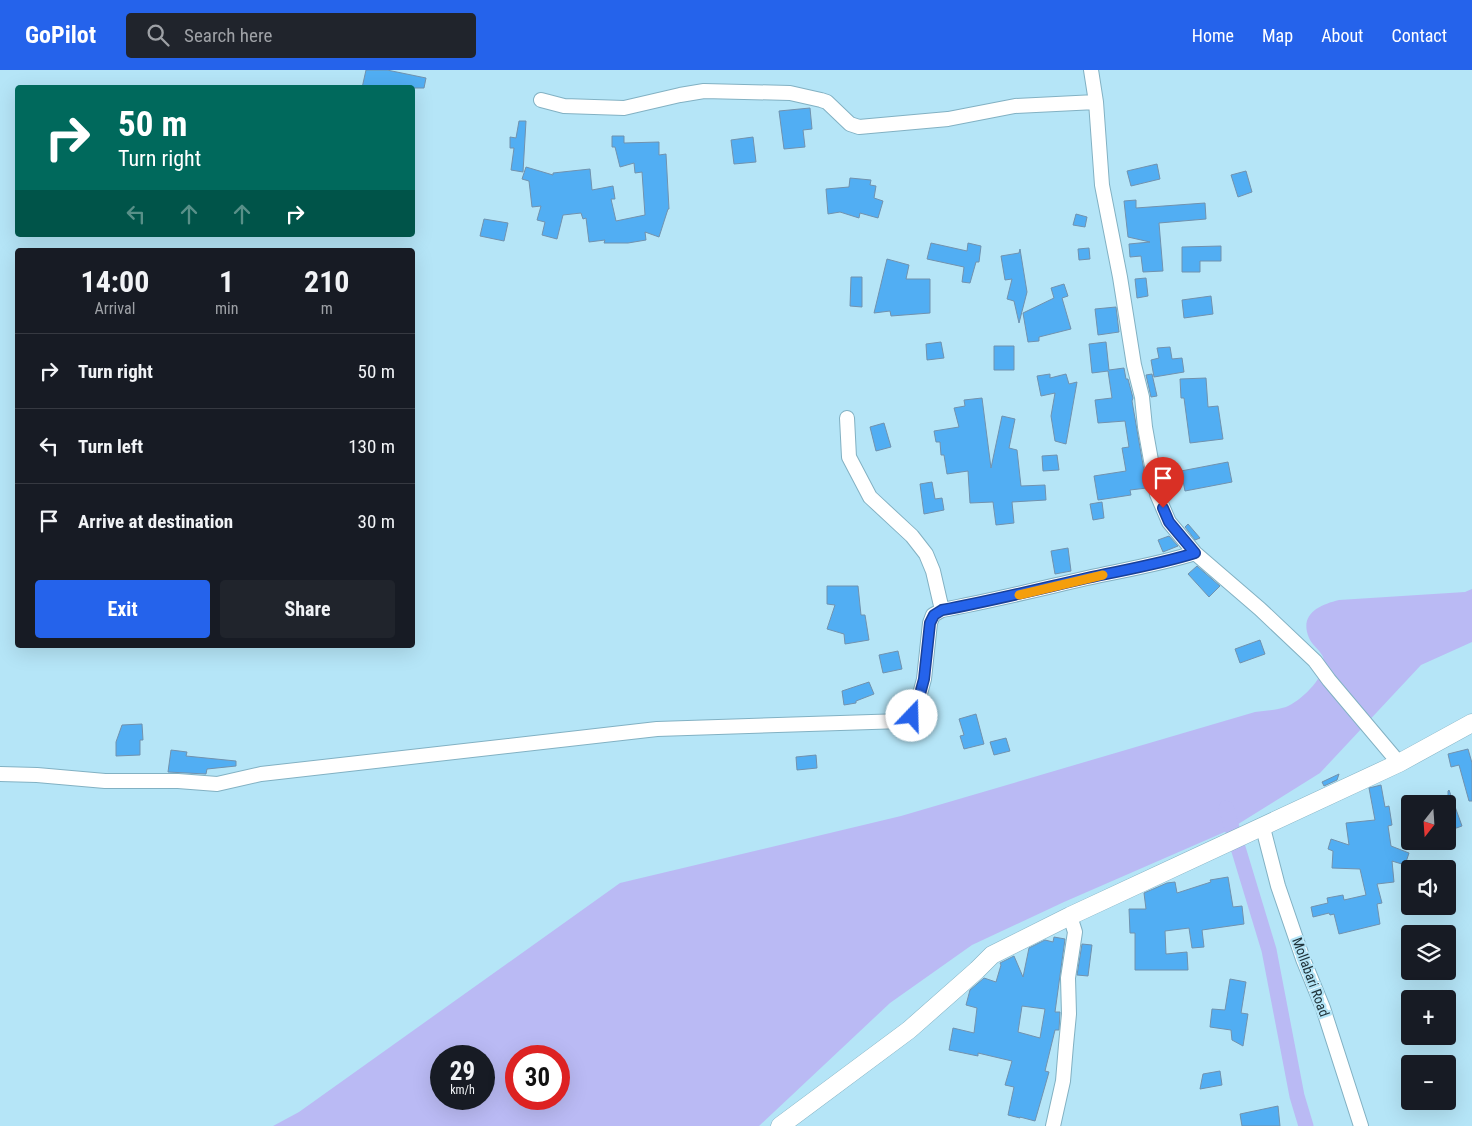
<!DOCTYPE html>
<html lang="en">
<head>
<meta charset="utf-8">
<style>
	body { margin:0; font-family:"Roboto Condensed",sans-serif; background:#20242c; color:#f1f3f6; height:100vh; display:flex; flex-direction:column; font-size:19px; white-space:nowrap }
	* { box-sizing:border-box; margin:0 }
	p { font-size:16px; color:#9ea1a6 }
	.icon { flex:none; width:28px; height:28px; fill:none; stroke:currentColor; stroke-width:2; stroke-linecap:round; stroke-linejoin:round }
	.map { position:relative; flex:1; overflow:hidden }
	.sheet { position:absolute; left:15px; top:178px; width:400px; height:400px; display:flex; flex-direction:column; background:#171b24; border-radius:5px; box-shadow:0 5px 20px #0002 }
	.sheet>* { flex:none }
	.hud { position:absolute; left:15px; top:15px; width:400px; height:152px; border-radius:5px; box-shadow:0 5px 20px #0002; background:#00695c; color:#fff; overflow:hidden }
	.needle { width:32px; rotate:197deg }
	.fabs { position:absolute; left:1401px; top:725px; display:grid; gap:10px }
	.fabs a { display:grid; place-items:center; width:55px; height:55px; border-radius:5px; background:#171b24; box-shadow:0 5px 20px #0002; font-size:25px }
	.speed { position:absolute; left:430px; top:975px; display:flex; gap:10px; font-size:25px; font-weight:700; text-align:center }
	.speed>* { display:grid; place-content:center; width:65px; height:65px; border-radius:50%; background:#171b24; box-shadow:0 5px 20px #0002; line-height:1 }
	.speed small { font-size:12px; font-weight:400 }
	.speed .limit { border:8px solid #d22; background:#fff; color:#111 }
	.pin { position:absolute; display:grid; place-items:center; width:42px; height:42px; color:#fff; margin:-51px -21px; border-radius:50% 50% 50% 0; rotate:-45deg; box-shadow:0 0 5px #0007 }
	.pin .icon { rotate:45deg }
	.me { position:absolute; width:55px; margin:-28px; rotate:21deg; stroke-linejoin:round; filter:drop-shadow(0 0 4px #0008) }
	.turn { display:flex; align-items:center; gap:18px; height:105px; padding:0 20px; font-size:22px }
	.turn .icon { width:65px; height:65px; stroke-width:2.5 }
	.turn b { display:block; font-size:35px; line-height:42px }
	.lanes { display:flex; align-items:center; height:48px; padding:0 20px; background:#0003; justify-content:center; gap:25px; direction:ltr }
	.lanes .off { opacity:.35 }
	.eta { display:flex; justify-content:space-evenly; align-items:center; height:85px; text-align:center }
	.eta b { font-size:30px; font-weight:700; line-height:35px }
	.button { display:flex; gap:10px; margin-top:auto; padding:10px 20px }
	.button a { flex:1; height:58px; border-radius:5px; background:#2563eb; color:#fff; font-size:20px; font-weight:700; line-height:58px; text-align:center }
	.button a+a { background:#20242c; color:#f1f3f6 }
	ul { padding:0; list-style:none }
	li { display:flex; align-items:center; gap:15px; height:75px; padding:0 20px; border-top:1px solid #363941 }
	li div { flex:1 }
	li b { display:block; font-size:19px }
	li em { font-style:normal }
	header { display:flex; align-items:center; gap:30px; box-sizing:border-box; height:70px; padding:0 25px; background:#2563eb; color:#fff }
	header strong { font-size:24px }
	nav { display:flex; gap:28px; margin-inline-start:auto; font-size:18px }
	.search { width:350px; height:45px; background:#20242c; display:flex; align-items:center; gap:12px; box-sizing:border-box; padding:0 18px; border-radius:5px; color:#9ea1a6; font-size:19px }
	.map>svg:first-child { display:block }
	.water { fill:#babaf4; fill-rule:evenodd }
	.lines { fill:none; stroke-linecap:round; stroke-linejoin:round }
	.canal { stroke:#babaf4; stroke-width:15 }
	.building { fill:#51aef3; stroke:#7192ae; fill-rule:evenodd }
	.minor-casing { stroke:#82b1c3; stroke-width:16 }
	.tertiary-casing { stroke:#82b1c3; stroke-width:19 }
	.minor { stroke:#fff; stroke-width:14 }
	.tertiary { stroke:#fff; stroke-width:18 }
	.route-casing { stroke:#184099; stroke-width:12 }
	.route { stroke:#2563eb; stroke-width:9 }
	.slow { stroke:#f59e0b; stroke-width:9 }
	.labels { text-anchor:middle; stroke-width:4.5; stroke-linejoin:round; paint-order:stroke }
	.street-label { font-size:14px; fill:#20333a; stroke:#b5e5f7 }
</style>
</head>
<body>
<header>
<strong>GoPilot</strong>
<div class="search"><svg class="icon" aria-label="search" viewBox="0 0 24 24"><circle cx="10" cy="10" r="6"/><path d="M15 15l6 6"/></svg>Search here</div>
<nav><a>Home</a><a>Map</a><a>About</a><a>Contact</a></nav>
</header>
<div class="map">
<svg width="1472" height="1056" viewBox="0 0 1472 1056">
	<rect width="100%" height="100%" fill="#b5e5f7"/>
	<path class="water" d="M1472,519V572L1421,595L1320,703L1227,761L1064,832L972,875L890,933L759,1056H273L299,1042L620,813L901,746L1255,642C1265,641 1276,640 1286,637C1301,631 1329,605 1323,587C1320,580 1312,575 1309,568C1299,544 1319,535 1339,530L1465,522ZM441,986H484V1029H441ZM516,986H559V1029H516Z"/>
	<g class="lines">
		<path class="canal" d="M1226,738L1269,880L1297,1026L1306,1056"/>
	</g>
	<path class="building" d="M366,0H387L426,8L424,18H362Z
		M810,38L812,59L803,60L805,77L784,79L779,41Z
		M519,51H526L523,102L511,100L514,78H510V67L516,68Z
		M612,66H624V73L659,72V85L666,84L669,139H668L659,167L645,162L646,170L628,173H604L605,170L589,172L586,148L583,149L581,143L563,145L557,169L542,165L545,152L537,150L541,136L532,137L529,111L522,109L526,97L553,105V103L590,99L592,120L613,116L615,129H611L616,151L645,145L642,102L635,103L634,93L620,97L615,77H612Z
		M753,67L756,92L734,94L731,70Z
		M1157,94L1160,109L1131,116L1127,101Z
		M1246,101L1252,122L1238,127L1231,105Z
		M850,108L871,110L870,115L876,116L874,128L883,131L878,148L860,143L859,148L840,142L828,144L826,119L849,117Z
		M1136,130V138L1205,133L1206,149L1159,153L1163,201L1143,202L1141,186L1130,187L1129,174L1150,172L1128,167L1124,131Z
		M1076,144L1087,147L1085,157L1073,155Z
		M484,149L508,153L504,171L480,166Z
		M931,173L967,181L968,173L981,176L979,192H976L970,213L962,212L964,197L927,189Z
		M1221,176V191H1200V202H1182V177Z
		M1089,178L1090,189L1079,190L1078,179Z
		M1020,179L1027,222L1019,253L1014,231L1007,229L1012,209L1005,210L1001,186L1019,183Z
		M887,189L909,195L906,209H930V243L891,246L890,241L874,243Z
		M851,207H862V237L850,236Z
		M1146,208L1148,226L1137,228L1135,209Z
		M1064,214L1068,226L1062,228L1071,259L1039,267V271L1028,272L1023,243L1054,228L1051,218Z
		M1211,226L1213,244L1184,248L1182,230Z
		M1116,237L1119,262L1098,265L1095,239Z
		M941,272L944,288L927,290L926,274Z
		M1106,272L1109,300L1124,298L1126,309H1128L1133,328L1132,331L1147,418L1130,420L1131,425L1098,430L1094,406L1126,401L1122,378L1129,377L1125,351L1098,353L1095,330L1112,328L1108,301L1092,303L1089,274Z
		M994,276H1014V300H994Z
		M1170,277L1172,289L1182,288L1184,302L1154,307L1151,290L1159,288L1157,278Z
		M1050,304V308L1066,304L1069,314L1077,312L1066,374L1055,371L1051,346L1055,323L1041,326L1037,306Z
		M1152,304L1157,326L1151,327L1146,305Z
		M1206,308L1208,337L1218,336L1223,369L1190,373L1184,328H1181L1180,309Z
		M982,328L991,398L1002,346L1015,349L1009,378L1017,380L1021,416L1045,415L1046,430L1012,432L1014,453L996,455L993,432L970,433L968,401L947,404L944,385H941L940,372H936L934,361L959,357L954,338L965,336L964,330Z
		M884,353L891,377L876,381L870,357Z
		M1057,385L1059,400L1043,401L1042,386Z
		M1228,392L1232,412L1185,421L1181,401Z
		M932,412L935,429L942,428L944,440L924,444L920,414Z
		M1102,432L1104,448L1093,450L1090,434Z
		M1188,454L1200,468L1195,470L1185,457Z
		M1169,466L1178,476L1163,482L1158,470Z
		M1068,478L1071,501L1055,504L1051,481Z
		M1197,496L1220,516L1209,527L1188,504Z
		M827,516H858L861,545H865L869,570L845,574L844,564L827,559L835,535L827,534Z
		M1260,570L1265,584L1240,593L1235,579Z
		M898,581L902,599L883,603L879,585Z
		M869,612L874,624L856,631V633L844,635L842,621Z
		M976,644L984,674L964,679L960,666L964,665L959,649Z
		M142,654L143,670H140V685L116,686V672L122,655Z
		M1006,668L1010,681L994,685L990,672Z
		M1468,679L1472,693V731H1469L1459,695L1451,697L1448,684Z
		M171,680L187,682L186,686L236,691V696L207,699L206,704L168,702Z
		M816,685L817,698L797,700L796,687Z
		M1339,704L1337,710L1324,716L1322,712Z
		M1381,715L1385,737L1389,736L1392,755L1388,756L1391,776L1409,783L1405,795L1392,791L1394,812L1377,814L1382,833L1377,834L1380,854L1339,864L1334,844L1330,845L1329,843L1313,847L1311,837L1328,833L1327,828L1343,825L1344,830L1366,825L1360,799L1332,798L1333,781L1328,779L1331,769L1349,775L1346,753L1375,750L1369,718Z
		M1449,720L1462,756L1448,761V721Z
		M1228,807L1233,837L1242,836L1244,854L1202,860L1204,877L1192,878L1189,858L1165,861L1166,884L1187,882L1188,900H1135V863H1130L1129,839H1146L1144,823L1167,813L1175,812L1177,823L1211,812L1210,810Z
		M1054,867L1065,869L1055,942H1060L1059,960H1055L1045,1001L1049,1002L1035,1051L1020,1047V1048L1008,1045L1014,1017L1005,1015L1012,991L978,983V986L949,980L953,958L974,963L977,938L966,935L970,920L984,908L996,912L1001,895L1000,893L1014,886L1023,907L1029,878L1045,870L1053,872ZM1022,936L1045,939L1040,968L1018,962Z
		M1082,874L1092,875L1088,906L1077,905Z
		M1230,909L1246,912L1241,943L1248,944L1243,976L1232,970L1231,960L1210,957L1212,939L1225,940Z
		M1220,1001L1222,1015L1200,1019L1203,1004Z
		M1278,1036L1280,1056H1242L1240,1044Z"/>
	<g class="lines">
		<g class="minor-casing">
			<path id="minor" d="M1091,0L1096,32L1102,115L1120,207L1134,295L1142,327L1145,357L1157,424L1169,452L1195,483L1260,539L1315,591L1329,610L1399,693
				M541,30L564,36L624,38L680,25L704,21L790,23L821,30L827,32L850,54L859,57L948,49L1015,36L1096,32
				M847,348L849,387L870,427L912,466L926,484L933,501L942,540
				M0,704L37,705L105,711H178L217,714L261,704L657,659L903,651L912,646L916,639L924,609L930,553L933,545L942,540C991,531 1039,519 1087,508C1124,500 1160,494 1195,483
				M1263,758L1278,816L1303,889L1323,938L1361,1056
				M1053,1056L1063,1011L1066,975L1069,944L1068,908L1075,862L1070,846"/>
		</g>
		<g class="tertiary-casing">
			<path id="tertiary" d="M780,1056L909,960L977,900L992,885L1070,846L1399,693L1472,653"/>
		</g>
		<use href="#minor" class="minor"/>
		<use href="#tertiary" class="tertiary"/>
	</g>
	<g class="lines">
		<g class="route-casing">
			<path id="route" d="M912,646L916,639L924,609L930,553L934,545L942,540C991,531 1039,519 1087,508C1124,500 1160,494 1195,483L1169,452L1163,438"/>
		</g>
		<use href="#route" class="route"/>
		<path class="slow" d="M1019,525L1103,505"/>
	</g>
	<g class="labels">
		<g class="street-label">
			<text transform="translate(1311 907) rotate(70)" y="5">Mollabari Road</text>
		</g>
	</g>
</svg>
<div class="fabs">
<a><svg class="needle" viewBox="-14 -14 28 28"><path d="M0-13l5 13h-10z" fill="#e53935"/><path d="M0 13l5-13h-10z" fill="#9ea1a6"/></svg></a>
<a><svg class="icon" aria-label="sound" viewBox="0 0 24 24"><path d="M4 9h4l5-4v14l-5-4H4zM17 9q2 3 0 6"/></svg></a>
<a><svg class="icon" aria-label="layers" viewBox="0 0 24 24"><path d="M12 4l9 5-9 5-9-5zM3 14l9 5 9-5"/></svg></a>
<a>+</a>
<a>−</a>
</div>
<div class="speed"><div>29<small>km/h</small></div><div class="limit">30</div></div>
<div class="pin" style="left:1163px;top:438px;background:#d93025"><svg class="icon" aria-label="arrive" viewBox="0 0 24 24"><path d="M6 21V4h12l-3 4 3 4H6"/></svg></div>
<svg class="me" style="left:912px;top:646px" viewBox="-20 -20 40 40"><circle r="19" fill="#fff"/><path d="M0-13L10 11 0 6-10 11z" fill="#2563eb"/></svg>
<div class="hud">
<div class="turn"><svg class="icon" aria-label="right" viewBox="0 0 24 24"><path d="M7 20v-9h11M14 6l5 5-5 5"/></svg><div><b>50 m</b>Turn right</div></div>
<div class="lanes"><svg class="icon off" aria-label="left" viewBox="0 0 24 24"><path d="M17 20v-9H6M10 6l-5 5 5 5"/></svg><svg class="icon off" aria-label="ahead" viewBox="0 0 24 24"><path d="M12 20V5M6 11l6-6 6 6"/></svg><svg class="icon off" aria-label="ahead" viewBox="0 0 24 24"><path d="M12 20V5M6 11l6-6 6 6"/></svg><svg class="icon" aria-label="right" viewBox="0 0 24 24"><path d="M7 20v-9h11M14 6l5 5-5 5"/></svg></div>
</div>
<section class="sheet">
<div class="eta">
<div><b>14:00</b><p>Arrival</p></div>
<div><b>1</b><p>min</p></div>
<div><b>210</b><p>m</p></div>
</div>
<ul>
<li><svg class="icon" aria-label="right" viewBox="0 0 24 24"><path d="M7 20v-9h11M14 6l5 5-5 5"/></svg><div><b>Turn right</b></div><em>50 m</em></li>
<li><svg class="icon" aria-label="left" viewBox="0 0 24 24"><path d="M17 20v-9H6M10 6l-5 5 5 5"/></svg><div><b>Turn left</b></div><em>130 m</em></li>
<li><svg class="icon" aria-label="arrive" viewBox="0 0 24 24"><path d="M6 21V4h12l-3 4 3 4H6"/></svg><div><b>Arrive at destination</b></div><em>30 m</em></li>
</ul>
<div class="button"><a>Exit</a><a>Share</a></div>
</section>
</div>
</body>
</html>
